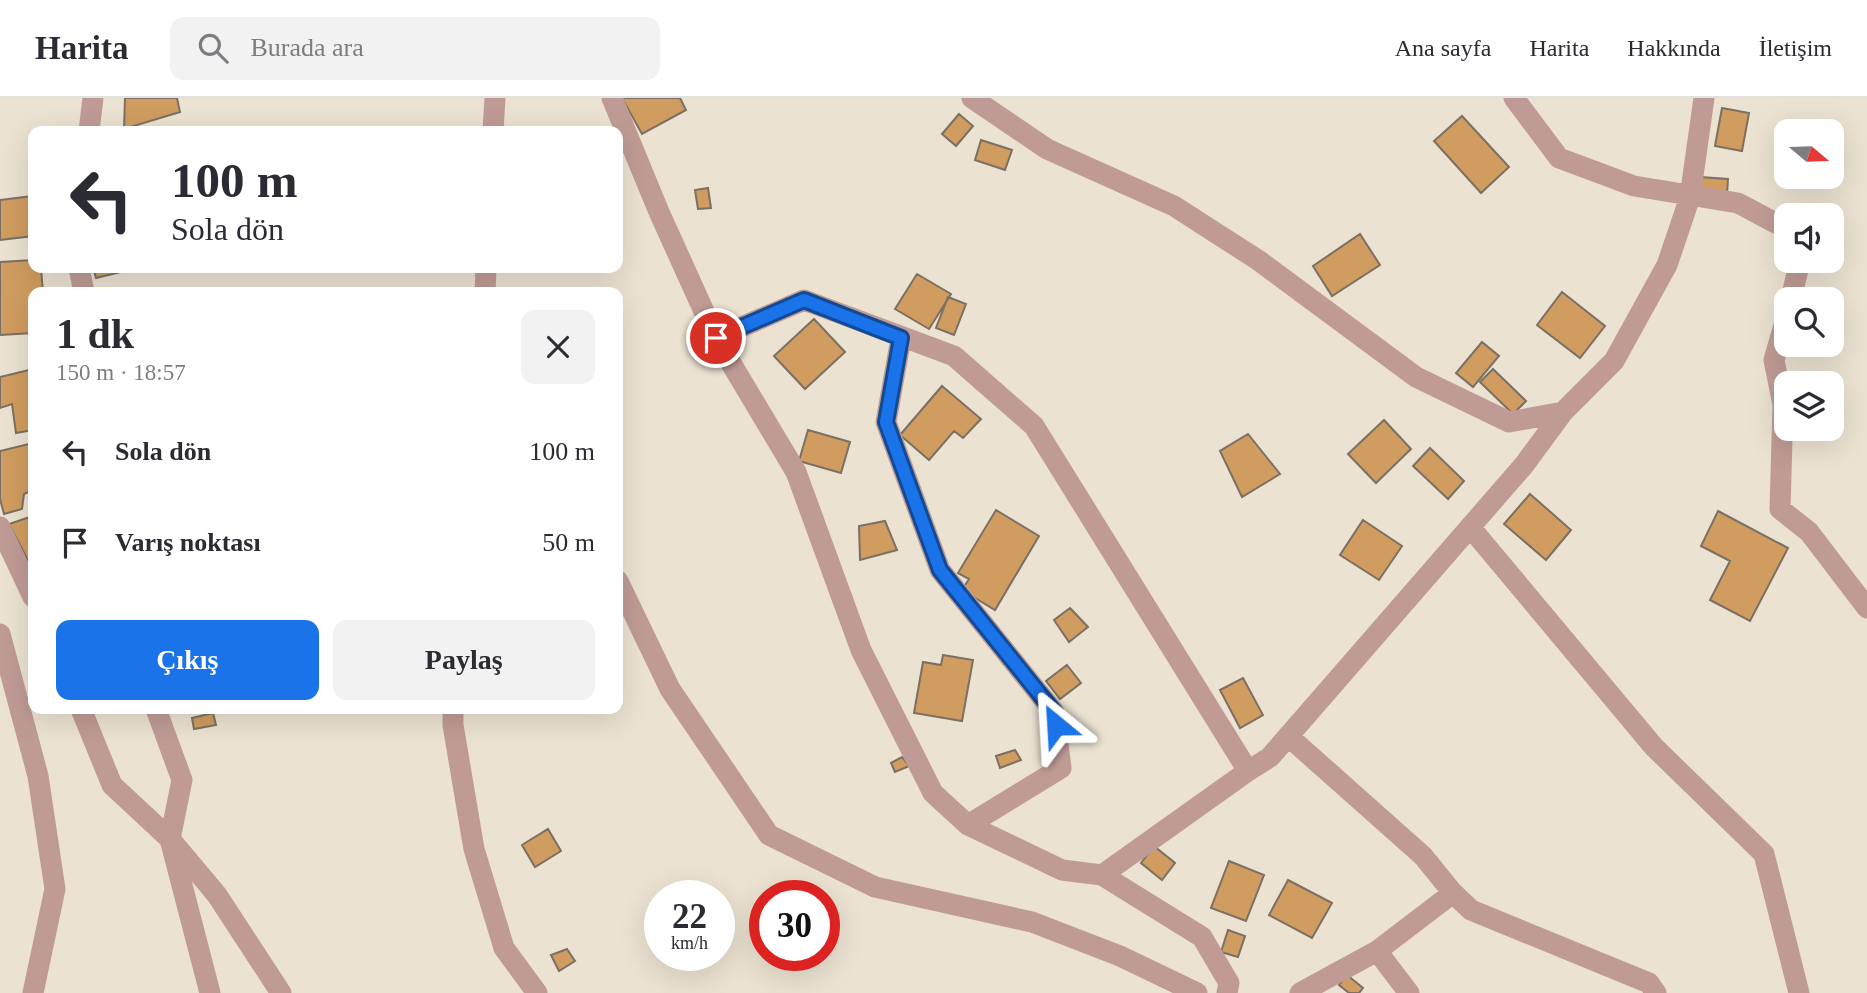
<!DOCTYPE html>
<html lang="tr">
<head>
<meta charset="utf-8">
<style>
	body { margin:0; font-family:Georgia,serif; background:#f2f2f3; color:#2b2b33; height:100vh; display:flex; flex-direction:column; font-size:26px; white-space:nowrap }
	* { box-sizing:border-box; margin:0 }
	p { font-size:23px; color:#7c7c81 }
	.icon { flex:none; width:38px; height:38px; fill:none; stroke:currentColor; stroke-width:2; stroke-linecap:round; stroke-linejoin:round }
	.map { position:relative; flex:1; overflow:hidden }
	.sheet { position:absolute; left:28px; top:189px; width:595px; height:427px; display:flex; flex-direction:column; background:#fff; border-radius:14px; box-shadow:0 7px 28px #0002 }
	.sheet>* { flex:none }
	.hud { position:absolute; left:28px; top:28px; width:595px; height:147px; border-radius:14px; box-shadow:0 7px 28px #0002; background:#fff; color:#2b2b33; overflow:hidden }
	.needle { width:46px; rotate:109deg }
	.buttons { position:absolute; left:1774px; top:21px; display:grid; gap:14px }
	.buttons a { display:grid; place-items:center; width:70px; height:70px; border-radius:14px; background:#fff; box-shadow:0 7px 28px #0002; font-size:35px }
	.speed { position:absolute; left:644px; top:782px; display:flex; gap:14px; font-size:35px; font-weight:700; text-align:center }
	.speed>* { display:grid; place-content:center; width:91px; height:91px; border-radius:50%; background:#fff; box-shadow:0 7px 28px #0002; line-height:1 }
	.speed small { font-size:18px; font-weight:400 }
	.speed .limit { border:10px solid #d22; background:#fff; color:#111 }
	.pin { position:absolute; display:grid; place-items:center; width:60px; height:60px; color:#fff; margin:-30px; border:4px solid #fff; border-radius:50%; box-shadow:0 2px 7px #0007 }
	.me { position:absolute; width:77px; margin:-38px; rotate:333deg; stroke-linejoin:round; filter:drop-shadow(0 0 5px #0008) }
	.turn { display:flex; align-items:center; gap:24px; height:147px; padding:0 28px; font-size:32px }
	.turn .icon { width:91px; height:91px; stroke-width:2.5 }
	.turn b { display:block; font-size:49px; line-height:60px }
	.round { display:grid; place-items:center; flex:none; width:74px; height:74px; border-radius:14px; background:#f2f2f3 }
	.overview { display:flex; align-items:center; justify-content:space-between; height:119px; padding:0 28px }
	h1 { font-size:42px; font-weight:700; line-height:52px }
	.cta { display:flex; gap:14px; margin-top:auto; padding:14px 28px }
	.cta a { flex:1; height:80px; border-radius:14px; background:#1a73e8; color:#fff; font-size:28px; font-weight:700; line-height:80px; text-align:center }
	.cta a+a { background:#f2f2f3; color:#2b2b33 }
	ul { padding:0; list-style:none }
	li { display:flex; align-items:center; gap:21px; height:91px; padding:0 28px }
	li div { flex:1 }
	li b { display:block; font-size:26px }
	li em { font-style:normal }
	header { display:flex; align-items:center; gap:42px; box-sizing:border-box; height:98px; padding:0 35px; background:#fff; border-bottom:2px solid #e1e1e2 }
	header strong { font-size:33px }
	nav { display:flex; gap:38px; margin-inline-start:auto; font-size:24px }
	.search { width:490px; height:63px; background:#f2f2f3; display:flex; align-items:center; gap:18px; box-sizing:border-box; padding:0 24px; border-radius:14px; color:#7c7c81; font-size:26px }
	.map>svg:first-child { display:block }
	.building { fill:#d09c5f; stroke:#7b7063; stroke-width:2 }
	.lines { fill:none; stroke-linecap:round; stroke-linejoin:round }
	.minor { stroke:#c09b96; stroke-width:21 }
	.route-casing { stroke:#114b97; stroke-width:18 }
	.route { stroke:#1a73e8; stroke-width:12 }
</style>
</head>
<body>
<header>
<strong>Harita</strong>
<div class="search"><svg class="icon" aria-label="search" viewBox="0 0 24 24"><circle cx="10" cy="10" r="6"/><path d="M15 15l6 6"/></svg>Burada ara</div>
<nav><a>Ana sayfa</a><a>Harita</a><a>Hakkında</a><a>İletişim</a></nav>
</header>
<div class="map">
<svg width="1867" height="895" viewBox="0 0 1867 895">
	<rect width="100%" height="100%" fill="#ebe2d1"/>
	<path class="building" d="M125,0H177L180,14L124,31Z
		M622,0H680L686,12L642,36Z
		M1722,10L1749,15L1742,53L1715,48Z
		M959,16L973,28L956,48L942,36Z
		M1462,18L1509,69L1481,95L1434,43Z
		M981,42L1012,52L1005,72L975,62Z
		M1700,79L1728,81L1727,97L1699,95Z
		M708,90L711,110L698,111L695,92Z
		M33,98V138L0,142V102Z
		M1360,136L1380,167L1332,198L1313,168Z
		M33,162V170H41L43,194H33V235L0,237V164Z
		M93,170H137L96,180Z
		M917,176L951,196L929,231L895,211Z
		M1562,194L1605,228L1580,260L1537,227Z
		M948,199L966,206L954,237L936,230Z
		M814,221L845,254L805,291L774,258Z
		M1482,244L1499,258L1473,289L1456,275Z
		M33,271V332L16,335L12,306L0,310V279Z
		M1493,271L1526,303L1513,316L1480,284Z
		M942,288L981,321L963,340L954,333L929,362L900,337Z
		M1384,322L1411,351L1376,385L1348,356Z
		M808,332L850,344L841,375L799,363Z
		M1248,336L1280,376L1242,399L1220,353Z
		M33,345V392L24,396L22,411L4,416L0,401V353Z
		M1430,350L1464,383L1448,401L1413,368Z
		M1530,396L1571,432L1546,462L1504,426Z
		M996,412L1039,438L995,512L962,492L969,481L958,475Z
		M1718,413L1788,450L1750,523L1710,502L1730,463L1701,448Z
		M33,418V472L9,426Z
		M1363,422L1402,448L1379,482L1340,457Z
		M885,423L897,452L860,462L859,428Z
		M1070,510L1088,529L1069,544L1054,522Z
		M943,557L973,562L962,623L914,615L923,564L941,567Z
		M1067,567L1081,585L1060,601L1046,583Z
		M1243,580L1263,617L1240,630L1220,592Z
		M213,615L216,627L194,631L192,620Z
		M1015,652L1021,662L1000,670L996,658Z
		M902,659L909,668L895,674L891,665Z
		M548,731L561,753L535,769L522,747Z
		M1154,748L1175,765L1162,782L1141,765Z
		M1229,763L1264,777L1246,823L1211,810Z
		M1288,782L1332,805L1312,840L1269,817Z
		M1228,832L1245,838L1238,859L1221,854Z
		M567,851L575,863L559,873L551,857Z
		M1347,877L1363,890L1359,895H1349L1339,887Z"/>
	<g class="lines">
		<path class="minor" d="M612,0L659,114L716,240L796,374L861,552L933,695L968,727L1062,772L1102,777L1202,839L1229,885L1227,895
			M972,0L1047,51L1174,108L1258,162L1416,279L1509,324L1563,314L1614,263L1667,167L1690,99L1704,0
			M1514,0L1559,60L1634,88L1738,105L1787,131
			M89,33L93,0
			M493,33L495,0
			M79,170L84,194
			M485,194L486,170
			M1791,201L1800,163
			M1787,217L1774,262L1783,307L1780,411L1809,434L1867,510
			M716,240L804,202L954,258L1034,328L1248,673L1102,777
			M901,240L886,324L940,472L1054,614L1061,670L968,727
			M0,429L33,499
			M1470,429L1654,649L1764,756L1799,895
			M618,483L670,591L769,737L875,789L1032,824L1120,858L1197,895
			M0,536L38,678L55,791L33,895
			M81,611L112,687L170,741L210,895
			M156,611L182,682L170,741L217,797L281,895
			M453,611V627L474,751L504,850L537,895
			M1288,638L1423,758L1453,795L1471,812L1649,885L1656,895
			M1248,673L1270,659L1524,367L1563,314
			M1377,853L1453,795
			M1300,895L1377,853L1409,895"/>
	</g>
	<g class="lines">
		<g class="route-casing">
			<path id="route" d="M716,240L804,202L901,240L886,324L940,472L1054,614L1056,627"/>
		</g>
		<use href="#route" class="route"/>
	</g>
</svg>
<div class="buttons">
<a><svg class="needle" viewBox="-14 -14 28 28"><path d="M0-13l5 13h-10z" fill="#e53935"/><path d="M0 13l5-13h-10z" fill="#7c7c81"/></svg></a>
<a><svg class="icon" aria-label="sound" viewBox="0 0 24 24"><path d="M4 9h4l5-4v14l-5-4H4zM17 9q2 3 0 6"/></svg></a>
<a><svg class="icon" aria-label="search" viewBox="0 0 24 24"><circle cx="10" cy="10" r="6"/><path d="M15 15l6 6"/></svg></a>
<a><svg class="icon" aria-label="layers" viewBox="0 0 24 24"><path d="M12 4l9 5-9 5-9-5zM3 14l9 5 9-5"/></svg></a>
</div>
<div class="speed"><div>22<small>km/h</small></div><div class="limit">30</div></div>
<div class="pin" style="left:716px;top:240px;background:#d93025"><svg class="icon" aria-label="arrive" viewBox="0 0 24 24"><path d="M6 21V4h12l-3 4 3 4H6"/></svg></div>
<svg class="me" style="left:1056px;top:627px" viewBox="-20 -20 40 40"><path d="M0-17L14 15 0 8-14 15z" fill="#1a73e8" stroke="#fff" stroke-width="4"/></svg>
<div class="hud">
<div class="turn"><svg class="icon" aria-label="left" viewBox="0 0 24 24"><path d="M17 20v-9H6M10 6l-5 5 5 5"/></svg><div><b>100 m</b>Sola dön</div></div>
</div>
<section class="sheet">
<div class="overview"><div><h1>1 dk</h1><p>150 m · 18:57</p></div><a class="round"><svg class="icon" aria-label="close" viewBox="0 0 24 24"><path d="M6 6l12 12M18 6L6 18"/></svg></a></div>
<ul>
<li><svg class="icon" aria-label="left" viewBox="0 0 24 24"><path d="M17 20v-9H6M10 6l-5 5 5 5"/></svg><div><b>Sola dön</b></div><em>100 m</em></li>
<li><svg class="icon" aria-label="arrive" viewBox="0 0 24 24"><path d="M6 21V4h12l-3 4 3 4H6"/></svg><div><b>Varış noktası</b></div><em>50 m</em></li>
</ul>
<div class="cta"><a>Çıkış</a><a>Paylaş</a></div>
</section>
</div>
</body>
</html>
